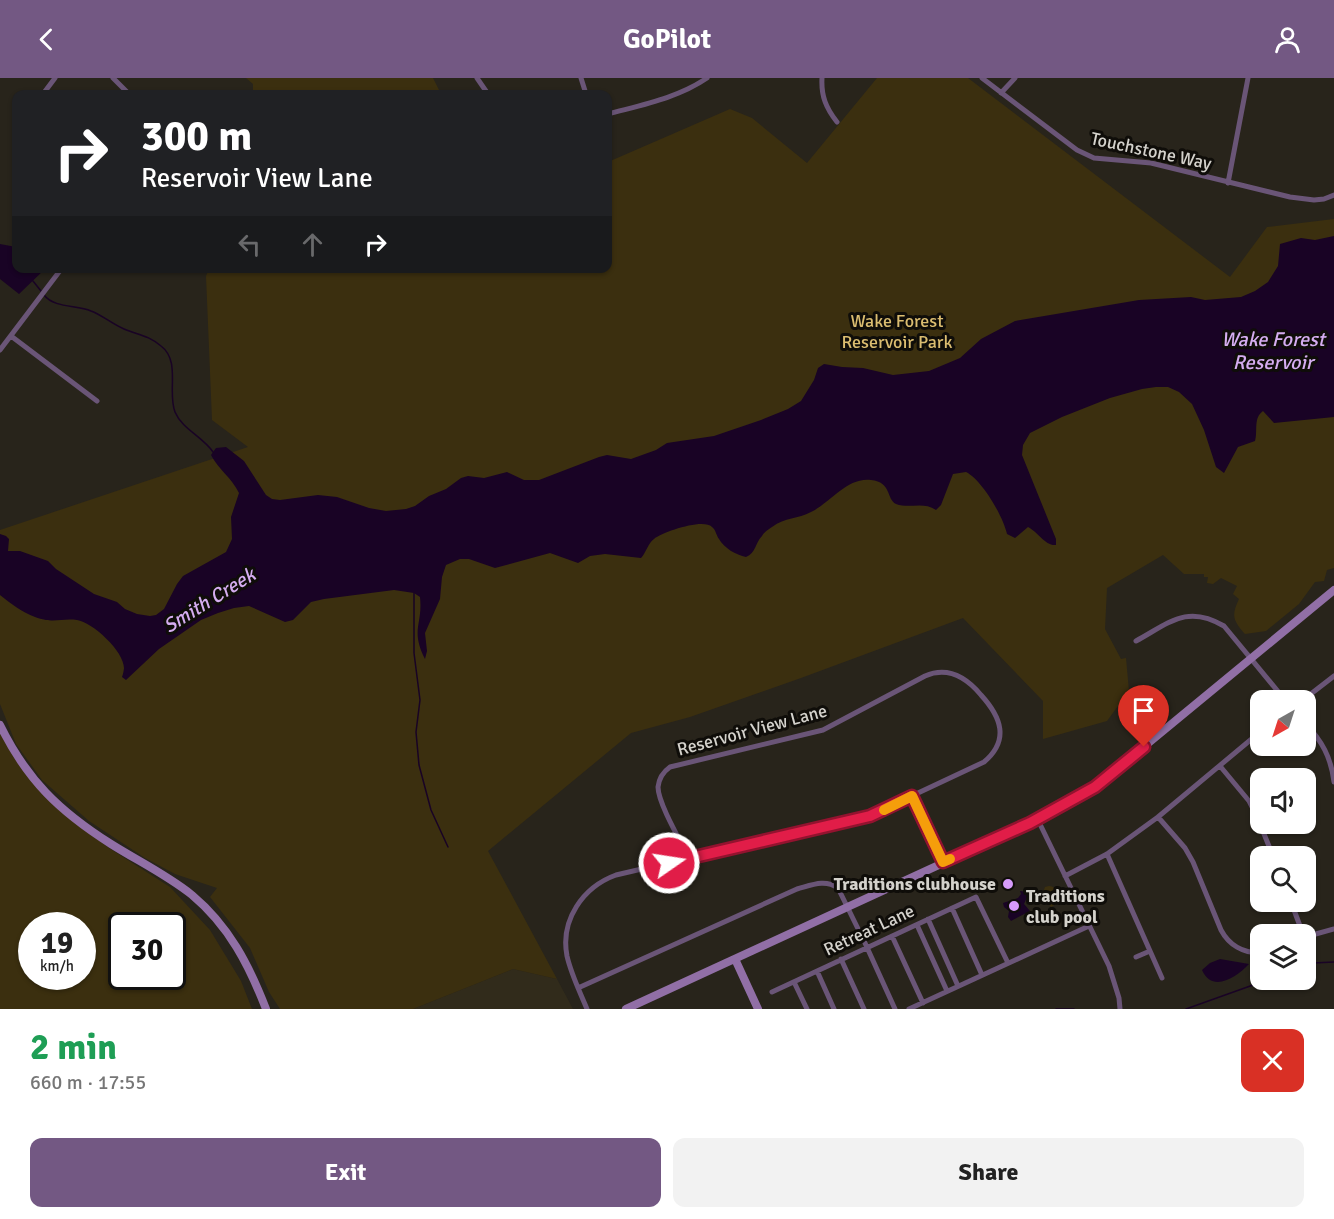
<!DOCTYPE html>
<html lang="en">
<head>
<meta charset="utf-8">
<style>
	body { margin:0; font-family:Signika,sans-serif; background:#f2f2f2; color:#222; height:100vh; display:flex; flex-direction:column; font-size:22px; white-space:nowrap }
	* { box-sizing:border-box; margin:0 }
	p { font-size:20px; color:#767676 }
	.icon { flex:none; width:33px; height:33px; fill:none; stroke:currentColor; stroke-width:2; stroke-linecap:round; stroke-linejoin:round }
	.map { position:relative; height:931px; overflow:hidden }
	.details { display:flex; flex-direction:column; background:#fff; flex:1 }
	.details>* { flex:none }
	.guide { position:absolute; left:12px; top:12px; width:600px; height:183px; border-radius:12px; box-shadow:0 2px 4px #0004; background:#202124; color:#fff; overflow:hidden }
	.needle { width:39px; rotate:219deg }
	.fabs { position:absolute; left:1250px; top:612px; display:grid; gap:12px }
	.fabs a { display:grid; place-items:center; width:66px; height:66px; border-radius:12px; background:#fff; box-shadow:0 2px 4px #0004; font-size:30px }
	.speed { position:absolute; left:18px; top:834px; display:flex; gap:12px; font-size:30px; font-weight:700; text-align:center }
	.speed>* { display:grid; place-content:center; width:78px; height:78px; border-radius:50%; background:#fff; box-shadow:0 2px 4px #0004; line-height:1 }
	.speed small { font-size:15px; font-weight:400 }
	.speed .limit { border:3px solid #111; border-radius:9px; background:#fff; color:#111 }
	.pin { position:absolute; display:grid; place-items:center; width:51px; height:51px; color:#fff; margin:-62px -26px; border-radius:50% 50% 50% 0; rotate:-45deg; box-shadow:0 0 6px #0007 }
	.pin .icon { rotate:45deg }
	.me { position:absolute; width:66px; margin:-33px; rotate:77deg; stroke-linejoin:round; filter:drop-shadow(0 0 4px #0008) }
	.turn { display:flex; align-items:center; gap:21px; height:126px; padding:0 30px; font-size:27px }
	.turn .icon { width:78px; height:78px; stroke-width:2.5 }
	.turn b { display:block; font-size:42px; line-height:51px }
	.lanes { display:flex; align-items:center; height:57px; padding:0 30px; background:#0003; justify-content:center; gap:30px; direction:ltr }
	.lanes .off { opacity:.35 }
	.round { display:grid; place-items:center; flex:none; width:63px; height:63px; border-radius:12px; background:#f2f2f2 }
	.summary { display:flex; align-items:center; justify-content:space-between; height:102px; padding:0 30px }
	h1 { font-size:36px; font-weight:700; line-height:45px; color:#1e9e55 }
	.primary-button { display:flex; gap:12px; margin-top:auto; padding:12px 30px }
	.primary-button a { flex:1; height:69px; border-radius:12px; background:#735883; color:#fff; font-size:24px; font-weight:700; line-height:69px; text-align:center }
	.primary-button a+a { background:#f2f2f2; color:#222 }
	header { display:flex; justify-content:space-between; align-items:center; height:78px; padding:0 30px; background:#735883; color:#fff; font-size:27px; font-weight:700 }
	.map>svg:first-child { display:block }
	.built { fill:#312b1b }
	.green { fill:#3b2f0f; fill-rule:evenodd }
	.water { fill:#190325 }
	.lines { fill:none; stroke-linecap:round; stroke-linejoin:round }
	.stream { stroke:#190325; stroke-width:1.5 }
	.street { stroke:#6a5577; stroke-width:5 }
	.secondary { stroke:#916fa6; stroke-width:8 }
	.route-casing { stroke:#92132f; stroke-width:15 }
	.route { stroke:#e11d48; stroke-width:10 }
	.slow { stroke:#f59e0b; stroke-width:10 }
	.poi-dot { fill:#d69bfa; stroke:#0f0d09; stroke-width:2 }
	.labels { text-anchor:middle; stroke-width:6; stroke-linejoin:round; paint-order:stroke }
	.street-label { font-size:18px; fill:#d4d2cc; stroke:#0f0d09 }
	.park-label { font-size:18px; fill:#dbbd70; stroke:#0f0d09 }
	.poi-label { font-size:18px; font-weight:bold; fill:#d4d2cc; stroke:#0f0d09; text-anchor:end }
	.water-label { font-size:20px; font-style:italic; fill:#d5adf0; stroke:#0f0d09 }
</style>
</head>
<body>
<header><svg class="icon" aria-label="back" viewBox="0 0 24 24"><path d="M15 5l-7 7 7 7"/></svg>GoPilot<svg class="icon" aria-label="person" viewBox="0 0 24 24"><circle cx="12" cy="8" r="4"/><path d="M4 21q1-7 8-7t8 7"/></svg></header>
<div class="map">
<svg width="1334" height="931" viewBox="0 0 1334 931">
	<rect width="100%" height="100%" fill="#28241b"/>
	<path class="built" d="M513,891L557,901L573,931H413Z"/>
	<path class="green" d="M246,0H433L441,16H253V6Z
		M877,0H968L1230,199L1267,149L1334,141V490L1327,492L1324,503L1315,504L1299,526L1266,553L1245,556C1233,542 1231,538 1239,521L1233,516L1237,508L1221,500L1213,506L1207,505L1208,499H1204V496H1184L1163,477L1107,510L1105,551L1121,581L1126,580L1129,613L1107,643L1043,661V623L963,540L801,600L690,639L631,655L488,773L557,901L513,891L413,931H280L269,914L250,870L210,819L217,810L175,796L145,780L89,743L42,702L16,666L0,626V452L248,369L212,342L206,198L209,191L608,190V84L730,31L752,40L807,85Z
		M0,654L70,741L109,770L170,809L210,852L241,903L252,931H0ZM32,848H82V898H32ZM122,848H172V898H122Z
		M1049,808C1057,809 1061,815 1062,823L1051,829L1047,824L1044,823L1042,817L1045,809Z"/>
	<path class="water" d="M1334,158V339L1274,345L1263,333C1253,340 1258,353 1255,363L1238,369L1224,395L1216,389L1204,352L1192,326L1179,314L1168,309H1156L1142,311L1110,320L1062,339L1030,355L1023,367L1022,377L1056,461V467C1045,468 1038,454 1028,449L1015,460L1007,456C1003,438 982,402 966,394L953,396L941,427L936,432C923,423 910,431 896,426C886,421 892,404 871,402C847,399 830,425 811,434C798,441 785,439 772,449C769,451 764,454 762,458C755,465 756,475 746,479C736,477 724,470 719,461C716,457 716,452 712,449C703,440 663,454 654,461C648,465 646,475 641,480L605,476L590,478L578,485L550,475L495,490L469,481H460L446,487L442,499L440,521L425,555L427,573L425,581C410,551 423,547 420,519L414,515L394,512L324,521L311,524L293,542L285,544L249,528L234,530L218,535L201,542L159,571L126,602L122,599C123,597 124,591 124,590C124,573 92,544 77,542C60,540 54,546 35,539C22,534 11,526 0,517V456L6,458L9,461L8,473H20L48,483L56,491L94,516L117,524L125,531L137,536L150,538L156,537L164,531L177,506L183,498L226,474L232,461L231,439L239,415C232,400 218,391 211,377L216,370L226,369L244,383L266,417L272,421L280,422L318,417L337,419L369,430L386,433L406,431L415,428L429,418L446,411L461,400L468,398L484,400L507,394L524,402H539L599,379L607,377L631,381L656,372L667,365L714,358L761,342L788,331L801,323L814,302L818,290L824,286L842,289L863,290L893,297L929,293L960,280L981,261L1015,243L1139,222L1191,219L1205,222L1241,219L1255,213L1268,204L1278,188L1280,166L1301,160L1315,162Z
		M0,166L16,169V190L45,191L19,216L0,201Z
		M1020,813L1027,814L1030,818L1027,819L1024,826L1030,833L1011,843L1008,839L1009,833L1004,829L1003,825L1018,820L1021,816Z
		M1220,881L1249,886C1236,900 1212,915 1202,892L1210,885Z"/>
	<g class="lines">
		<path class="stream" d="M33,203L41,213
			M44,217C54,230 76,227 91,233C102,237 112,246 124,251C138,257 148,257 161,268C181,283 167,314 175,334C182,351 203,359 213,374
			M414,515V575L420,622L416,654L419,687L431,732L448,769
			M1305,888L1313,885L1334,884
			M1056,931H1074
			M1186,931L1267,902"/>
		<path class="street" d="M113,0L129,16
			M477,0L488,16
			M581,0L586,16
			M822,0C821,18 826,30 837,44
			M982,0L1077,72L1094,80L1151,85L1290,119L1314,122L1324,121L1334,117
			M1001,15L1015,0
			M43,16L55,0
			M608,36C641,27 678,20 707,0
			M1228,105L1248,0
			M11,258L97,323
			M0,272L62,190
			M1136,563C1169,545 1187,526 1224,548L1285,622
			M1303,622L1334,598
			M1305,645C1322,663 1331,679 1334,704
			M1220,688L1249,723L1260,745
			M912,718L943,784
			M1158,739L1185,770L1193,784L1221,852C1229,867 1243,875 1260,875
			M1037,740L1109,888L1119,920L1120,931
			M1260,746L1273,778
			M1107,776L1162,900
			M1065,798L1107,776L1158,739L1260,654
			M1291,824L1303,856
			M952,830L982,897
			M928,841L958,908
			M917,847L947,913
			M892,858L923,925
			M1305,859L1334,851
			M1136,879L1150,873
			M841,881L864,931
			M817,893L834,931
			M794,904L807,931
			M578,910L797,811C812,807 825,801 838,810L865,865L895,931
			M772,914L976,819L1008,885
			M587,931C580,914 571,896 567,878C560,842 583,809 616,797L869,738L984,684C1010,662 1001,639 981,617C966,599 948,588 925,598L823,652L670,689C663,694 659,700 658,709C658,725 681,764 689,780
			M909,931L1089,848"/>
		<path class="secondary" d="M0,647C27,702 59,733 111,766C138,783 167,797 192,817C229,848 249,887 266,931
			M735,881L758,931
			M626,931L1030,745L1095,709L1334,512"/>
	</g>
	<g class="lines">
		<g class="route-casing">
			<path id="route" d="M669,785L870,738L912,718L943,784L1030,745L1095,709L1144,669"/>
		</g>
		<use href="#route" class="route"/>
		<path class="slow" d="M884,732L912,718L943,784L950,781"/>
	</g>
	<g class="poi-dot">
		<circle cx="1008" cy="806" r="6"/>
		<circle cx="1014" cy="828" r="6"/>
	</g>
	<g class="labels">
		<g class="street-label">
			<text transform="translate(1151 73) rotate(12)" y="6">Touchstone Way</text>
			<text transform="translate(752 652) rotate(-15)" y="6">Reservoir View Lane</text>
			<text transform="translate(869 852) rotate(-25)" y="6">Retreat Lane</text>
		</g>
		<g class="park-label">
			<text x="897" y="249">Wake Forest<tspan x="897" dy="21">Reservoir Park</tspan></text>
		</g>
		<g class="poi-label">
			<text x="996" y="812">Traditions clubhouse</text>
			<text x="1026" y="824" text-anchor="start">Traditions<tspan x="1026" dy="21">club pool</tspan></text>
		</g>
		<g class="water-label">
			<text x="1273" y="268">Wake Forest<tspan x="1273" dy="23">Reservoir</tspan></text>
			<text transform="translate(209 522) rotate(-32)" y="7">Smith Creek</text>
		</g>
	</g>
</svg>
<div class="fabs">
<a><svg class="needle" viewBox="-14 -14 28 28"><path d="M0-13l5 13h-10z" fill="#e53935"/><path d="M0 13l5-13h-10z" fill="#767676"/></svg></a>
<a><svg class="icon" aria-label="sound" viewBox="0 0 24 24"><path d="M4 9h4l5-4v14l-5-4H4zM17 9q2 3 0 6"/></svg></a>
<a><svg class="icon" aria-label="search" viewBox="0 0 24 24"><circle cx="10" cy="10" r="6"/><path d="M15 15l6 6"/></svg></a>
<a><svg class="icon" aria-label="layers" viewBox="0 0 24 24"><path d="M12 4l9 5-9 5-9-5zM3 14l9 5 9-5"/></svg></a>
</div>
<div class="speed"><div>19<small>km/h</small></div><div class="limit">30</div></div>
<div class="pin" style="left:1144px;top:669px;background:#d93025"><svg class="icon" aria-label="arrive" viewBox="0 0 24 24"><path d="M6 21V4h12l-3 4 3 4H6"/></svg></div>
<svg class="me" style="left:669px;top:785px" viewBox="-20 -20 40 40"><circle r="17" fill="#e11d48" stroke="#fff" stroke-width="3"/><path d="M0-11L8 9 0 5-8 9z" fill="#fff"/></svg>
<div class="guide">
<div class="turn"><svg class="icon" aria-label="right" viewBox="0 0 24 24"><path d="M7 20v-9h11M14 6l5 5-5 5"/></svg><div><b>300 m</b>Reservoir View Lane</div></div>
<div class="lanes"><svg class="icon off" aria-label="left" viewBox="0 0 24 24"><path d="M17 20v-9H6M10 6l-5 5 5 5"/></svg><svg class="icon off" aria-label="ahead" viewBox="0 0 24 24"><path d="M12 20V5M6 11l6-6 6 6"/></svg><svg class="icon" aria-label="right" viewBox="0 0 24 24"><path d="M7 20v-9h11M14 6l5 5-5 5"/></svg></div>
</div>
</div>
<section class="details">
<div class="summary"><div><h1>2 min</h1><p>660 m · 17:55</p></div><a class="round" style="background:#d93025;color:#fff"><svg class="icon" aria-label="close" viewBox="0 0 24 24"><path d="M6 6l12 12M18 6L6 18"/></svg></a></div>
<div class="primary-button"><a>Exit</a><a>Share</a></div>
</section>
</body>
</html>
